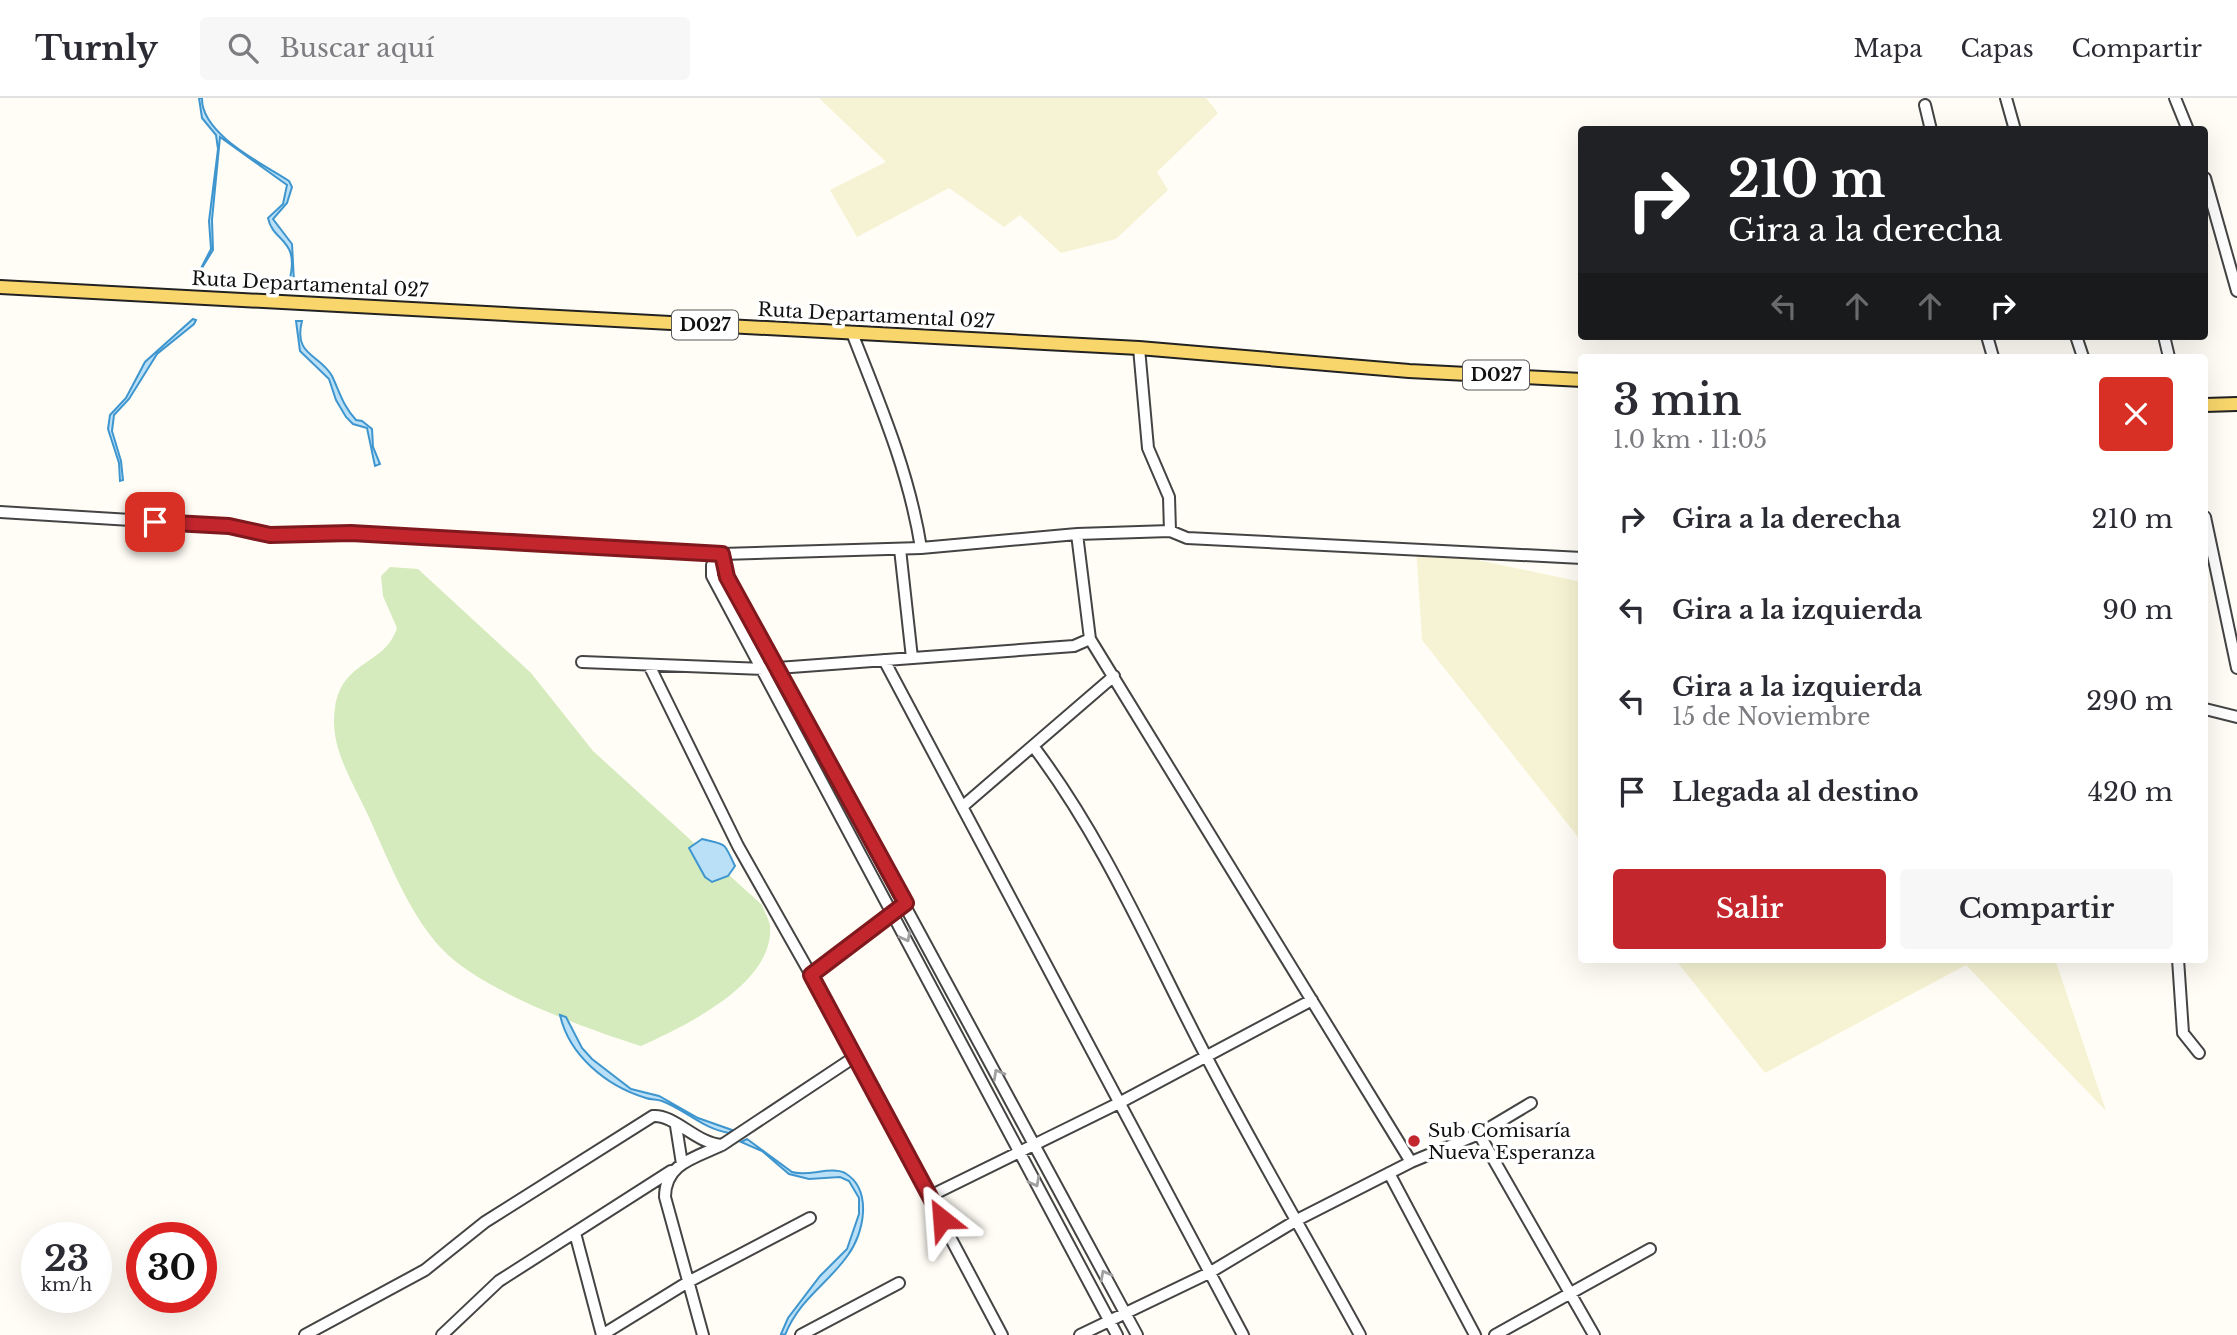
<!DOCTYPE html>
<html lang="es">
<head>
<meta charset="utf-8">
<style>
	body { margin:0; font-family:"Libre Baskerville",serif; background:#f7f7f7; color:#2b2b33; height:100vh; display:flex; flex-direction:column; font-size:26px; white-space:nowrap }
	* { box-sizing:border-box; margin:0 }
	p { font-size:23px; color:#7c7c81 }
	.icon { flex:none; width:38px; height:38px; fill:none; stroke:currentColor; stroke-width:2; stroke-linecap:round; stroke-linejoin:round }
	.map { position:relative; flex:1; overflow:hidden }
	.drawer { position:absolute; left:1578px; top:256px; width:630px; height:609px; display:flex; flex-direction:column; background:#fff; border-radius:7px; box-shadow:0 7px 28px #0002 }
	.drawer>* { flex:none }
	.top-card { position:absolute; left:1578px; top:28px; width:630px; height:214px; border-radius:7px; box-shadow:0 7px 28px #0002; background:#202124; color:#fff; overflow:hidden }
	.speed { position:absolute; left:21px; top:1124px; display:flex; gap:14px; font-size:35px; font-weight:700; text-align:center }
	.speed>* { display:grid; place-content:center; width:91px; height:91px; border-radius:50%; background:#fff; box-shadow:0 7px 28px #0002; line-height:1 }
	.speed small { font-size:18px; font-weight:400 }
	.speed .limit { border:10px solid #d22; background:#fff; color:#111 }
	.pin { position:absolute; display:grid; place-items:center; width:60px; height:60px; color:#fff; margin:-30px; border-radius:14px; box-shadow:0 4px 10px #0006 }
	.me { position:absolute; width:77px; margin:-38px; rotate:332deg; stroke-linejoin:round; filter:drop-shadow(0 0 5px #0008) }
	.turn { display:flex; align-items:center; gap:24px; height:147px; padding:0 35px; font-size:32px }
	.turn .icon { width:91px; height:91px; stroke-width:2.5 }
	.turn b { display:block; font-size:49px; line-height:60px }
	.lanes { display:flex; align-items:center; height:66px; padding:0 35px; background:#0003; justify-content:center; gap:35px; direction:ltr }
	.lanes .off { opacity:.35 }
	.round { display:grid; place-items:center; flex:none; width:74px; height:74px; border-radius:7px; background:#f7f7f7 }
	.overview { display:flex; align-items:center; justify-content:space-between; height:119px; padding:0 35px }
	h1 { font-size:42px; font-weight:600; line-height:52px }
	.primary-button { display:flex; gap:14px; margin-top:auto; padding:14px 35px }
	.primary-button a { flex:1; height:80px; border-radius:7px; background:#c4262e; color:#fff; font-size:28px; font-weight:600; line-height:80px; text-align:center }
	.primary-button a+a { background:#f7f7f7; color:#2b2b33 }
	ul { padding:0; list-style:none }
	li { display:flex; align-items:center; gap:21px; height:91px; padding:0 35px }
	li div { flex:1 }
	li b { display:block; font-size:26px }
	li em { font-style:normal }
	header { display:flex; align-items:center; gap:42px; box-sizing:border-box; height:98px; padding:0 35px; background:#fff; border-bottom:2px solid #e1e1e2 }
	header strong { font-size:33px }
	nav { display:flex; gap:38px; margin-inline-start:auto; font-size:24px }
	.search { width:490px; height:63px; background:#f7f7f7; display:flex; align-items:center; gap:18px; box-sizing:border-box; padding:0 24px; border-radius:7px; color:#7c7c81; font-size:26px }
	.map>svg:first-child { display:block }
	.farmland { fill:#f6f3d4 }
	.green { fill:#d5ebbd }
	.water { fill:#b9e0f7; stroke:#3f96cf; stroke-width:2 }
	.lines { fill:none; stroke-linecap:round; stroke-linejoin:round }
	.minor-casing { stroke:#444; stroke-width:14 }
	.major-casing { stroke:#222; stroke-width:16 }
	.minor { stroke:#fff; stroke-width:10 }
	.major { stroke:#f9d66b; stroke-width:12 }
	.oneway { stroke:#a0a0a0 }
	.route-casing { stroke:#7f191e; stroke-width:18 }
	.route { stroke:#c4262e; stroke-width:12 }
	.poi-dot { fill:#c4262e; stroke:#fff; stroke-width:2.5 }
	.labels { text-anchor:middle; stroke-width:7; stroke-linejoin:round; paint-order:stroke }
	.shield { fill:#fff; stroke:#585858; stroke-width:2 }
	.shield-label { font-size:18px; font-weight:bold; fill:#111 }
	.street-label { font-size:19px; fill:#111; stroke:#fff }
	.poi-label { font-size:19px; fill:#111; stroke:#fff; text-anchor:start }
</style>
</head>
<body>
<header>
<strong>Turnly</strong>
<div class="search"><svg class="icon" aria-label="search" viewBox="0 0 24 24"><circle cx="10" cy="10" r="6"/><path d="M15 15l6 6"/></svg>Buscar aquí</div>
<nav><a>Mapa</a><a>Capas</a><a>Compartir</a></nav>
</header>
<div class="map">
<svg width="2237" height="1237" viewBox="0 0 2237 1237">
	<rect width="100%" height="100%" fill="#fffdf5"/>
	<path class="farmland" d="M819,0H1206L1218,15L1157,74L1168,92L1116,141L1061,155L1020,117L1004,129L949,90L857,139L830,92L886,64Z
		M1416,449L1582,484V744L1422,542Z
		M1675,861H2055L2106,1013L1966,867L1765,975Z"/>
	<path class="green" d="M390,469L418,471L531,575L593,653L762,807C764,813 769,821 770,828C775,886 683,929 641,948C584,930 481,893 441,850C407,813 388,760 367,715C351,681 329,648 335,610C342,561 385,568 397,530L383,498L381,478Z"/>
	<path class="water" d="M199,0H202C201,36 261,65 289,83L292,89L287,105L273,121L292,146L294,184H289C301,140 273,145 268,120L283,106L287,87L220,39L212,122L213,152L197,178L211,151L209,123L218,51L216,37L202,20Z
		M193,221L196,222L194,226L157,256L129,301L114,317L112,333L121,363L123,382L120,383L119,365L108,331L110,317L126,300L145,264Z
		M296,223H302C293,258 320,256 332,278C340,295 343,308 356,322L362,323L372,331L373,349L380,366L375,368L367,330L353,326L346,319L336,302L329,281L300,253Z
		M702,741C726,747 723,742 735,768L728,778L712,784L705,779L689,750Z
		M560,917L566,919L582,950L592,961L631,991L659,998L698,1020L732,1032L729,1035C703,1031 686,1012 662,1003C657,1001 651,1002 646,1000C606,988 569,957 560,917Z
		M747,1041L792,1074C808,1079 831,1068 845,1075C873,1092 864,1135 848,1157C827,1187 800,1200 785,1237L781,1236L788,1220L820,1178L847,1151L859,1116V1100L849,1083L840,1079L809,1081L789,1076L762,1053L741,1044Z"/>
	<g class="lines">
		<g class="minor-casing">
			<path id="minor" d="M2006,0L2015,32
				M2175,0L2188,32
				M1925,7L1931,32
				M2205,80L2237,193
				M1987,238L1993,259
				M2076,238L2083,259
				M2164,238L2169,259
				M0,414L229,428L270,437L351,435L722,456L921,450C909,374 880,306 852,235
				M2205,419L2237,570
				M1170,433L1187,440L1582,460
				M1077,436L1090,541L1411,1064
				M921,450L1077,436L1170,433L1169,399L1148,350L1139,250
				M900,451L912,560
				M722,456L712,467V478L1117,1237
				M722,456L727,479L1137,1237
				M884,562L1243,1237
				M582,564L764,571L1074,548L1090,541
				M649,567L738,748L811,877
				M2205,611L2237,619
				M1033,648C1105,743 1151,853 1206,958C1255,1052 1309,1144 1360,1237
				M962,709L1114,578
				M896,811L811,877L1002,1237
				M2178,861L2183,935L2199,955
				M676,1028L682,1066
				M1479,1036L1531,1005
				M1389,1075L1475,1237
				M930,1098L1119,1005L1312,902
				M575,1135L602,1237
				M305,1237L425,1172L485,1124L653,1018C674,1016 697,1046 722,1047L853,960
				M442,1237L499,1183L671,1073
				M602,1237L688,1184L810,1120
				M703,1237L665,1099C665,1066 694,1060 720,1048
				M801,1237L899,1185
				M1080,1237L1209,1175L1297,1122L1411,1064L1479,1036L1594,1237
				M1495,1237L1650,1151"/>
		</g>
		<g class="major-casing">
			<path id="major" d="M0,189L1139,250L1409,273L1582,282
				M2205,307L2237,306"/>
		</g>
		<use href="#minor" class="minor"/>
		<use href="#major" class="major"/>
	</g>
	<defs><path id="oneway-chevron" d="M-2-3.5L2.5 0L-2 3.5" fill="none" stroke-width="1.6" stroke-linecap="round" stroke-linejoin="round" transform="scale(1.75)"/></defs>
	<g class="oneway">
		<use href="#oneway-chevron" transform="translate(906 839) rotate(62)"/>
		<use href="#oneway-chevron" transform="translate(998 976) rotate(-119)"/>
		<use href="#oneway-chevron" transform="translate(1035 1084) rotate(62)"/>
		<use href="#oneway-chevron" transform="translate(1105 1177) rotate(-118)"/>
	</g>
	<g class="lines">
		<g class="route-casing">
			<path id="route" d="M155,424L229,428L270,437L351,435L722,456L727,479L906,805L811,877L942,1121"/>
		</g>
		<use href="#route" class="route"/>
	</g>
	<circle class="poi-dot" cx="1414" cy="1043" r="7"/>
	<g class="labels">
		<g class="shield">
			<rect x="672" y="212.5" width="66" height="29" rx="5"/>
			<rect x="1463" y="262.5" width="66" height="29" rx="5"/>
		</g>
		<g class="shield-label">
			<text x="705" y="233">D027</text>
			<text x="1496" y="283">D027</text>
		</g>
		<g class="street-label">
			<text transform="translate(310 186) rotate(3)" y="7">Ruta Departamental 027</text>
			<text transform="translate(876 217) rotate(3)" y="7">Ruta Departamental 027</text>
		</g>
		<g class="poi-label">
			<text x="1428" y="1039">Sub Comisaría<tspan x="1428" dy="22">Nueva Esperanza</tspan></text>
		</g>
	</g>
</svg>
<div class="speed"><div>23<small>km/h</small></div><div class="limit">30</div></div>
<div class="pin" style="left:155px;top:424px;background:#d93025"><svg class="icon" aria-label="arrive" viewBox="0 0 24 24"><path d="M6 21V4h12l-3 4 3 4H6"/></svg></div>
<svg class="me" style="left:942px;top:1121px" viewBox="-20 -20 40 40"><path d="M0-17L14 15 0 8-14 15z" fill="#c4262e" stroke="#fff" stroke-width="4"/></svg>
<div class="top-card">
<div class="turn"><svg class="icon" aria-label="right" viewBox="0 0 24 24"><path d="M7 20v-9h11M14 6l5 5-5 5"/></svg><div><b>210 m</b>Gira a la derecha</div></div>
<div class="lanes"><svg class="icon off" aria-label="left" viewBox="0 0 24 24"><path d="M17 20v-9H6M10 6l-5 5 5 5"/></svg><svg class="icon off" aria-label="ahead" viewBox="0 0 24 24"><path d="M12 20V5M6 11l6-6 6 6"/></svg><svg class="icon off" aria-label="ahead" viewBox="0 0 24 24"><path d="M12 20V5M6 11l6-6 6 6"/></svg><svg class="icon" aria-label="right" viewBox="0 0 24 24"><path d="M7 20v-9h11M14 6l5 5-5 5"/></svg></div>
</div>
<section class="drawer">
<div class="overview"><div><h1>3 min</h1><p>1.0 km · 11:05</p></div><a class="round" style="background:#d93025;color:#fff"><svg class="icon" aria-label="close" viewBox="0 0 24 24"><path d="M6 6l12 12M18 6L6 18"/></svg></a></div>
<ul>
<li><svg class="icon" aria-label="right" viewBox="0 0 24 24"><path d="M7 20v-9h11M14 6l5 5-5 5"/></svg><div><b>Gira a la derecha</b></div><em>210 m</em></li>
<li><svg class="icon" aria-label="left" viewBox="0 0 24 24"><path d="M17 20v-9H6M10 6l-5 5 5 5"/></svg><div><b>Gira a la izquierda</b></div><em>90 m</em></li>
<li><svg class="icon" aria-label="left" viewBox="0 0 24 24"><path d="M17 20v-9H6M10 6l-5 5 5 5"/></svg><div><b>Gira a la izquierda</b><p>15 de Noviembre</p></div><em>290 m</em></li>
<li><svg class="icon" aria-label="arrive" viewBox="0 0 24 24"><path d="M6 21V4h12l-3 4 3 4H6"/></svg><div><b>Llegada al destino</b></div><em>420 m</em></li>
</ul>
<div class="primary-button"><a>Salir</a><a>Compartir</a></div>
</section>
</div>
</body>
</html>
